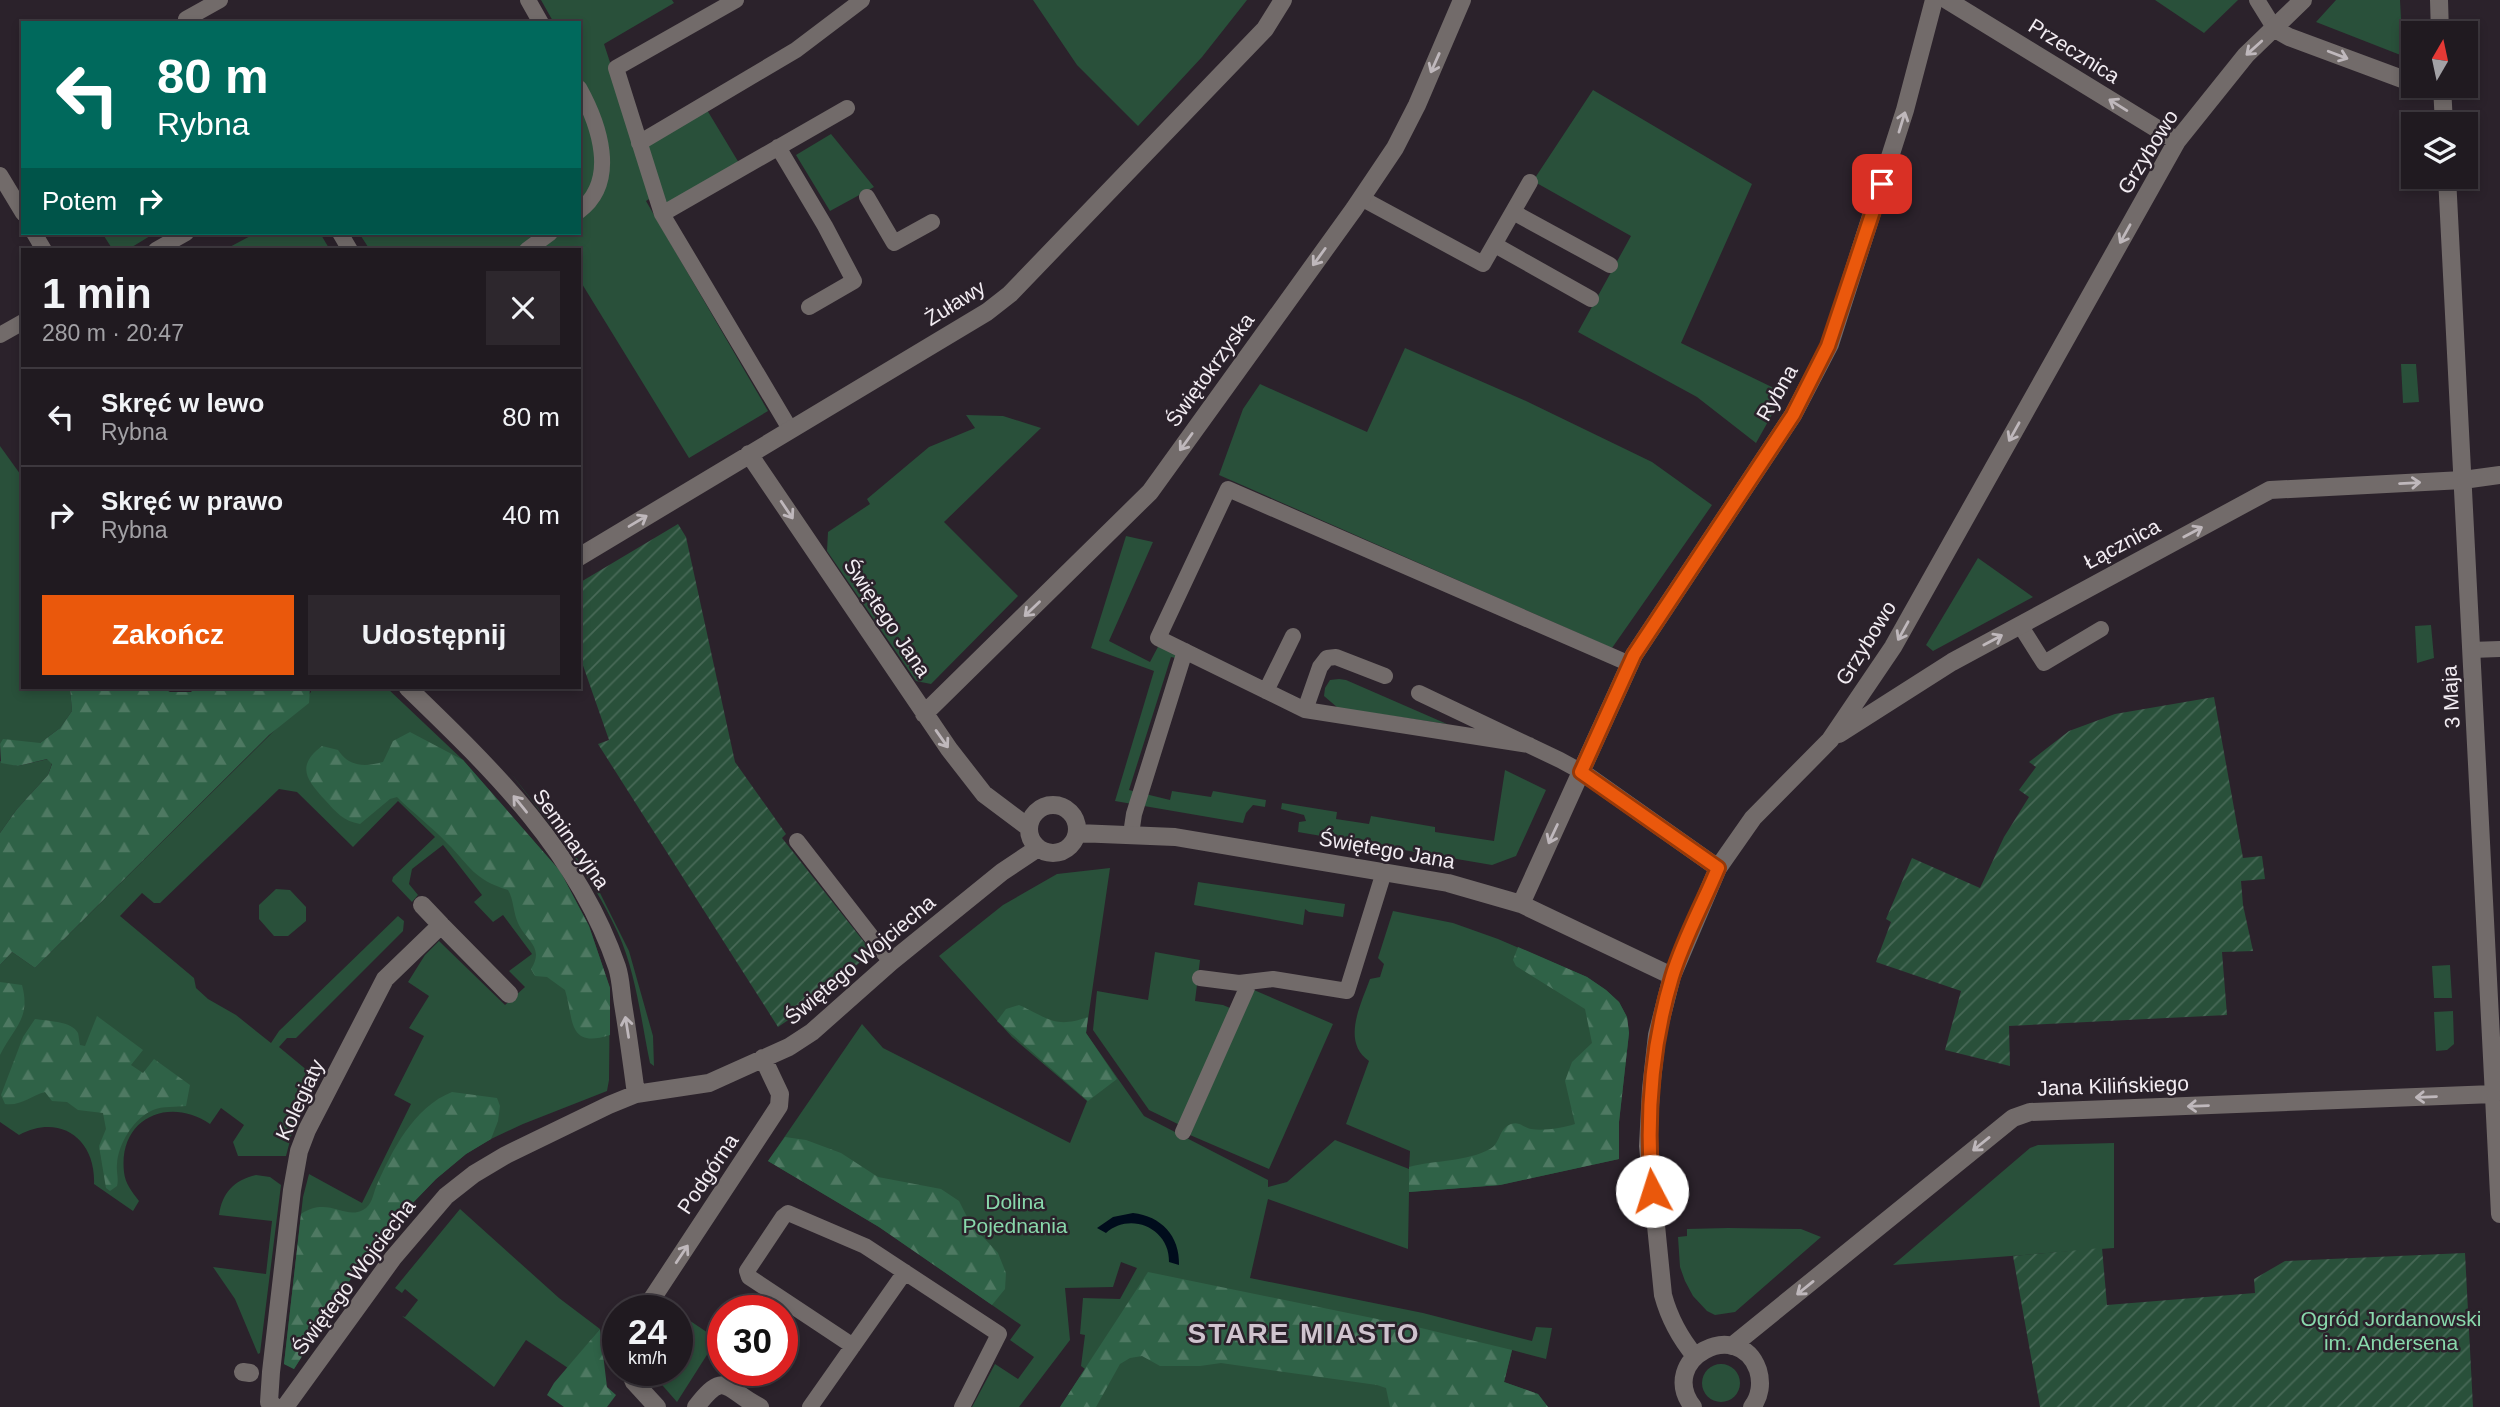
<!DOCTYPE html>
<html lang="pl">
<head>
<meta charset="utf-8">
<style>
	body { margin:0; font-family:Arial,sans-serif; background:#2d272d; color:#f1f3f6; height:100vh; display:flex; flex-direction:column; font-size:26px; white-space:nowrap }
	* { box-sizing:border-box; margin:0 }
	p { font-size:23px; color:#a2a1a5 }
	.icon { flex:none; width:38px; height:38px; fill:none; stroke:currentColor; stroke-width:2; stroke-linecap:round; stroke-linejoin:round }
	.map { position:relative; flex:1; overflow:hidden }
	.sheet { position:absolute; left:21px; top:248px; width:560px; height:441px; display:flex; flex-direction:column; background:#201a20; border-radius:0px; box-shadow:0 4px 10px #0003,0 0 0 2px #3d383e }
	.sheet>* { flex:none }
	.guide { position:absolute; left:21px; top:21px; width:560px; height:214px; border-radius:0px; box-shadow:0 4px 10px #0003,0 0 0 2px #3d383e; background:#00695c; color:#fff; overflow:hidden }
	.needle { width:46px; rotate:9deg }
	.tools { position:absolute; left:2401px; top:21px; display:grid; gap:14px }
	.tools a { display:grid; place-items:center; width:77px; height:77px; border-radius:0px; background:#201a20; box-shadow:0 4px 10px #0003,0 0 0 2px #3d383e; font-size:35px }
	.speed { position:absolute; left:602px; top:1295px; display:flex; gap:14px; font-size:35px; font-weight:700; text-align:center }
	.speed>* { display:grid; place-content:center; width:91px; height:91px; border-radius:50%; background:#201a20; box-shadow:0 4px 10px #0003,0 0 0 2px #3d383e; line-height:1 }
	.speed small { font-size:18px; font-weight:400 }
	.speed .limit { border:10px solid #d22; background:#fff; color:#111 }
	.pin { position:absolute; display:grid; place-items:center; width:60px; height:60px; color:#fff; margin:-30px; border-radius:14px; box-shadow:0 4px 10px #0006 }
	.me { position:absolute; width:77px; margin:-38px; rotate:355deg; stroke-linejoin:round; filter:drop-shadow(0 0 5px #0008) }
	.turn { display:flex; align-items:center; gap:24px; height:147px; padding:0 21px; font-size:32px }
	.turn .icon { width:91px; height:91px; stroke-width:2.5 }
	.turn b { display:block; font-size:49px; line-height:60px }
	.then { display:flex; align-items:center; height:66px; padding:0 21px; background:#0003; gap:14px; font-size:26px }
	.round { display:grid; place-items:center; flex:none; width:74px; height:74px; border-radius:0px; background:#2d272d }
	.headline { display:flex; align-items:center; justify-content:space-between; height:119px; padding:0 21px }
	h1 { font-size:42px; font-weight:600; line-height:52px }
	.button { display:flex; gap:14px; margin-top:auto; padding:14px 21px }
	.button a { flex:1; height:80px; border-radius:0px; background:#ea580c; color:#fff; font-size:28px; font-weight:600; line-height:80px; text-align:center }
	.button a+a { background:#2d272d; color:#f1f3f6 }
	ul { padding:0; list-style:none }
	li { display:flex; align-items:center; gap:21px; height:98px; padding:0 21px; border-top:2px solid #3d383e }
	li div { flex:1 }
	li b { display:block; font-size:26px }
	li em { font-style:normal }
	.map>svg:first-child { display:block }
	.green { fill:#29503a }
	.forest { fill:url(#forest-firs) }
	.garden { fill:url(#garden-furrows) }
	.water { fill:#000c1c }
	.lines { fill:none; stroke-linecap:round; stroke-linejoin:round }
	.lane { stroke:#726b6a; stroke-width:16 }
	.street { stroke:#726b6a; stroke-width:18 }
	.oneway { stroke:#bfb8bc }
	.route-casing { stroke:#983908; stroke-width:18 }
	.route { stroke:#ea580c; stroke-width:12 }
	.labels { text-anchor:middle; stroke-width:5; stroke-linejoin:round; paint-order:stroke }
	.street-label { font-size:21px; fill:#f2ecf2; stroke:#2b222b }
	.park-label { font-size:21px; fill:#88d8ab; stroke:#2b222b }
	.district-label { font-size:28px; font-weight:bold; letter-spacing:2px; fill:#cfc3ce; stroke:#2b222b }
</style>
</head>
<body>
<div class="map">
<svg width="2500" height="1407" viewBox="0 0 2500 1407">
	<defs>
		<pattern id="forest-firs" width="22" height="20" patternUnits="userSpaceOnUse" patternTransform="scale(1.75)"><rect width="22" height="20" fill="#2f6247"/><path d="M5 1l3.5 6h-7zM16 11l3.5 6h-7z" fill="#4e7962"/></pattern>
		<pattern id="garden-furrows" width="10" height="10" patternUnits="userSpaceOnUse" patternTransform="scale(1.75)"><rect width="10" height="10" fill="#29503a"/><path d="M-1 1l2-2M0 10L10 0M9 11l2-2" fill="none" stroke="#486957"/></pattern>
	</defs>
	<rect width="100%" height="100%" fill="#2b222b"/>
	<path class="green" d="M541,0H672L674,3L604,44L654,196L646,201L768,411L689,458L579,279V250H370L359,233H579V23H554Z
		M1033,0H1247L1202,57L1138,126L1077,65Z
		M2155,0H2238L2204,33Z
		M2336,0H2400L2403,56L2316,22Z
		M1593,90L1752,184L1681,343L1784,393L1756,443L1697,397L1578,332L1631,236L1533,181Z
		M704,105L742,168L662,214L639,143Z
		M831,134L874,187L830,211L796,155Z
		M109,233H155L127,250H113L104,236Z
		M256,233H320L330,250H224Z
		M1405,348L1526,401L1652,462L1712,505L1612,648L1219,475L1243,409L1260,384L1367,432Z
		M2401,364H2416L2419,402L2403,403Z
		M966,415L1003,416L1041,428L944,522L1018,596L931,684L916,681L827,551L828,532L870,504L867,499L929,447L975,428Z
		M0,446L23,478V688H70L72,711L60,728L40,743L0,744Z
		M1126,536L1153,542L1109,641L1150,662L1160,643L1180,659L1171,657L1129,790L1170,800L1172,791L1211,797L1213,791L1266,800L1265,807L1253,805L1246,813L1243,823L1115,801L1154,671L1091,648Z
		M1978,558L2033,597L1933,651L1926,645Z
		M2431,625L2434,658L2417,663L2415,626Z
		M1339,679L1346,680L1447,724L1338,708L1324,696L1325,688L1330,680Z
		M310,688H387L463,760L560,871L589,926L610,988L609,1080L607,1091L523,1124L491,1139L466,1154L436,1179L372,1245L294,1369L284,1364L303,1197L309,1174L362,1203L411,1104L394,1095L424,1036L409,1028L429,996L408,982L425,955L439,941L505,1005L525,987L509,971L532,954L503,915L493,922L474,902L482,895L443,845L412,869L409,884L418,895L412,902L392,881L393,877L435,837L398,801L353,847L297,792L279,789L160,903H154L142,893L120,916L194,978L196,988L208,999L236,1015L271,1043L279,1031L398,916L404,921L403,931L296,1038H287L279,1047L314,1076L315,1085L292,1133L286,1156H238L233,1142L244,1125L221,1108L210,1124C169,1096 118,1118 124,1172C125,1183 132,1192 139,1201L133,1211L94,1184C96,1139 60,1113 19,1135L0,1122V965L12,952L35,968L283,722L311,692Z
		M48,759L52,763L48,775L17,809L0,833V761L18,766Z
		M1505,770L1546,790L1516,856L1492,865L1298,832L1299,822L1306,821L1304,815L1281,809L1282,803L1337,812L1336,819L1369,824L1371,816L1435,827V832L1494,841Z
		M510,772L593,879L629,951L653,1036L654,1066L650,1063C641,1020 636,973 618,933C591,873 549,824 510,772Z
		M1110,868L1086,1033L1144,1116L1268,1180V1187L1287,1182L1335,1140L1409,1169L1410,1151L1346,1124L1369,1061C1341,1042 1361,1004 1370,979L1380,977L1384,964L1378,958L1393,911L1453,923L1498,939L1587,977L1606,990L1619,1002L1627,1017L1629,1033L1619,1122V1159L1500,1185L1409,1192L1408,1249L1268,1199L1250,1278L1423,1313L1532,1341L1536,1327L1552,1328L1546,1359L1512,1350L1504,1382L1538,1394L1548,1407H1060L1085,1369L1081,1366L1085,1335L1080,1334L1083,1298L1120,1299L1137,1268L1121,1262L1113,1287L1065,1288L1070,1340L1019,1407H972L995,1364L1018,1379L1034,1357L1010,1340L1021,1325L879,1227L768,1161L862,1024L883,1048L1070,1143L1087,1101L1012,1037L939,956L1003,905L1057,874Z
		M1198,882L1345,904L1343,917L1309,912L1305,909L1303,925L1194,905Z
		M276,889L290,890L306,907V921L288,936H274L259,919V905Z
		M1155,952L1200,960L1195,1001L1223,1005L1237,1011L1186,1128L1149,1110L1093,1030L1097,991L1148,1000Z
		M2450,965L2452,998H2434L2432,966Z
		M1254,990L1333,1024L1269,1169L1190,1135Z
		M2453,1011L2454,1044L2447,1050L2436,1051L2434,1012Z
		M2114,1143V1248L1893,1265L2030,1148L2038,1145Z
		M256,1175L270,1177L281,1185L260,1353L258,1354L235,1299L213,1267L266,1274L272,1221L219,1215C222,1193 234,1180 256,1175Z
		M460,1209L559,1298L600,1329L568,1368L526,1340L494,1387L402,1316L405,1317L418,1300L405,1289L402,1293L395,1288Z
		M1728,1228L1801,1229L1821,1237L1735,1312L1715,1315L1707,1311L1693,1296L1685,1281L1680,1267L1678,1237L1687,1236V1229Z
		M677,1312L717,1339L677,1402L649,1370H677Z
		M1702 1383a19 19 0 1 1 38 0a19 19 0 1 1-38 0Z"/>
	<path class="forest" d="M70,688H163L170,692H191L195,688H310L309,703L269,735L35,968L12,952L0,965V833L17,809L48,775L52,764L47,759L18,766L1,763L0,744L3,739L40,743L60,728L72,711Z
		M410,732L463,760L560,871L589,926L610,988V1035C567,1049 574,1019 565,990L547,977L535,976L531,969C545,947 526,941 518,923C513,912 514,900 508,890C473,879 471,867 447,843C432,827 413,813 397,797L390,799L360,824C343,821 336,812 325,800C306,779 296,766 322,746L338,750C349,767 365,767 383,762L393,741Z
		M1518,947L1587,977L1606,990L1619,1002L1627,1017L1629,1033L1619,1122V1159L1500,1185L1409,1192V1167C1435,1160 1466,1162 1490,1149C1501,1143 1498,1129 1511,1124C1520,1121 1522,1127 1531,1129C1544,1131 1562,1128 1575,1124L1565,1081L1572,1062L1592,1043L1585,1009L1516,966L1513,960Z
		M0,982L22,985C31,1019 14,1027 0,1055Z
		M1019,1005C1048,1018 1055,1029 1088,1017L1086,1033L1117,1079L1088,1101L997,1021L1006,1009Z
		M97,1016L143,1050L131,1065L143,1073L154,1059L190,1085L186,1106C176,1107 162,1106 153,1110C134,1118 118,1144 117,1164C116,1172 119,1179 117,1186L110,1191L106,1188L99,1146L106,1129L103,1113L78,1110L67,1102L52,1101L45,1092C30,1096 22,1106 5,1104L1,1095L23,1037L35,1019C47,1021 72,1021 78,1033C79,1037 79,1041 80,1045L85,1046Z
		M452,1092L497,1098L500,1106L498,1121L491,1139L466,1154L436,1179L372,1245L294,1369L284,1364L301,1214C328,1196 344,1220 363,1210C372,1205 373,1195 376,1187C392,1150 414,1107 452,1092Z
		M785,1137L806,1140L841,1153L878,1177L941,1189L959,1201L970,1223L998,1253L1006,1273L1005,1289L992,1305L879,1227L768,1161Z
		M1148,1272L1421,1328L1512,1350L1504,1382L1538,1394L1548,1407H1390L1386,1388L1377,1385L1221,1363L1200,1366H1160L1142,1356L1130,1358L1120,1364L1096,1407H1060Z
		M600,1329L607,1387L616,1395L607,1407H564L547,1395L554,1383Z"/>
	<path class="garden" d="M678,524L686,537L735,762L786,834L782,838L872,952L809,1006L778,1027L598,744L609,740L579,654V583Z
		M2214,697L2243,858L2262,856L2265,879L2241,881L2243,905L2253,951L2222,952L2227,1015L2009,1026L2010,1066L1945,1050L1961,991L1876,962L1891,922L1886,919L1912,858L1980,888L2004,837L2029,797L2019,790L2036,767L2029,762L2069,731L2115,714Z
		M2102,1248L2107,1305L2255,1293L2254,1279L2285,1261L2465,1253L2473,1407H2040L2013,1256Z"/>
	<path class="water" d="M1133,1213C1161,1216 1180,1236 1179,1265L1169,1262C1170,1229 1131,1211 1106,1233L1097,1228L1113,1217Z"/>
	<g class="lines">
		<path class="lane" d="M528,0L541,23
			M736,0L616,68L662,214L790,429
			M2257,0L2275,29
			M186,19L220,0
			M579,88C599,124 619,181 579,211
			M639,143L796,50L862,0
			M778,147L825,226L854,281L809,307
			M0,175L23,213
			M867,197L894,243L932,222
			M1361,198L1483,264L1530,182
			M1513,212L1610,265
			M662,214L847,108
			M34,233L44,250
			M340,233L350,250
			M1495,245L1591,299
			M156,250L186,233
			M527,250L550,233
			M0,335L23,322
			M2020,625L2044,663L2101,629
			M2471,650L2500,649
			M1266,691L1293,636
			M1419,693L1560,760L1582,772
			M1305,710L1320,667L1327,658L1336,657L1385,676
			M1529,745L1305,710L1158,638L1228,489L1630,664
			M1131,834L1134,814L1185,651
			M797,841L891,962
			M1200,978L1239,983L1273,979L1347,991L1384,872
			M1183,1132L1247,988L1248,982
			M853,1346L749,1277L747,1271L783,1217L788,1213L865,1246L999,1334L962,1407
			M810,1407L905,1272"/>
		<path class="street" d="M1947,0L2177,141
			M2439,0L2440,33
			M2275,29L2289,37L2413,83
			M2442,86L2444,124
			M2447,177L2500,1214
			M749,454L949,749L984,794L1028,827
			M579,557L987,312L1010,294L1265,29L1283,0
			M408,688C493,770 578,852 617,967C621,979 621,992 623,1004C628,1034 632,1064 636,1094
			M924,714L1150,492L1354,209L1395,148L1417,105L1462,0
			M1839,734L1952,662L2270,490L2463,480L2500,475
			M1582,772L1718,868
			M1029 829a24 24 0 1 1 48 0a24 24 0 1 1-48 0Z
			M1077,833L1175,837L1448,883L1521,904L1672,976
			M1521,904L1634,655L1793,415L1830,344L1905,110L1934,0
			M422,905L441,925
			M644,1311L779,1106L780,1094L763,1058
			M1732,1346L2013,1118L2030,1112L2494,1094
			M1695,1356C1680,1338 1669,1317 1663,1295L1648,1146L1651,1089L1657,1035L1672,976L1718,868L1753,818L1830,740L1893,647L2177,141L2246,55L2303,0
			M629,1370L634,1382L657,1407
			M243,1372L250,1373
			M275,1407L269,1402L271,1372L292,1190L299,1151L307,1130L385,979L441,925L509,994
			M285,1407L393,1258L446,1196L474,1174L506,1155L609,1105L636,1094L709,1083L789,1047L812,1032L891,962L1002,872L1038,848
			M696,1407C726,1368 725,1390 760,1407
			M1693,1407C1656,1359 1739,1316 1758,1370C1762,1383 1760,1397 1752,1407"/>
	</g>
	<defs><path id="oneway-shaft" d="M-6 0H5M1.5-3L5.5 0L1.5 3" fill="none" stroke-width="1.6" stroke-linecap="round" stroke-linejoin="round" transform="scale(1.75)"/></defs>
	<g class="oneway">
		<use href="#oneway-shaft" transform="translate(2254 48) rotate(138)"/>
		<use href="#oneway-shaft" transform="translate(2338 55) rotate(21)"/>
		<use href="#oneway-shaft" transform="translate(1435 63) rotate(114)"/>
		<use href="#oneway-shaft" transform="translate(2118 105) rotate(-148)"/>
		<use href="#oneway-shaft" transform="translate(1902 122) rotate(-73)"/>
		<use href="#oneway-shaft" transform="translate(2125 234) rotate(119)"/>
		<use href="#oneway-shaft" transform="translate(1319 257) rotate(126)"/>
		<use href="#oneway-shaft" transform="translate(2014 432) rotate(119)"/>
		<use href="#oneway-shaft" transform="translate(1186 442) rotate(126)"/>
		<use href="#oneway-shaft" transform="translate(2410 483) rotate(-3)"/>
		<use href="#oneway-shaft" transform="translate(787 510) rotate(56)"/>
		<use href="#oneway-shaft" transform="translate(638 521) rotate(-31)"/>
		<use href="#oneway-shaft" transform="translate(2193 532) rotate(-28)"/>
		<use href="#oneway-shaft" transform="translate(1032 609) rotate(136)"/>
		<use href="#oneway-shaft" transform="translate(1903 631) rotate(119)"/>
		<use href="#oneway-shaft" transform="translate(1993 640) rotate(-28)"/>
		<use href="#oneway-shaft" transform="translate(942 739) rotate(55)"/>
		<use href="#oneway-shaft" transform="translate(520 804) rotate(-129)"/>
		<use href="#oneway-shaft" transform="translate(1553 834) rotate(115)"/>
		<use href="#oneway-shaft" transform="translate(627 1027) rotate(-99)"/>
		<use href="#oneway-shaft" transform="translate(2426 1097) rotate(178)"/>
		<use href="#oneway-shaft" transform="translate(2198 1106) rotate(178)"/>
		<use href="#oneway-shaft" transform="translate(1981 1144) rotate(141)"/>
		<use href="#oneway-shaft" transform="translate(682 1254) rotate(-56)"/>
		<use href="#oneway-shaft" transform="translate(1805 1288) rotate(141)"/>
	</g>
	<g class="lines">
		<g class="route-casing">
			<path id="route" d="M1652,1191C1646,1119 1651,1047 1672,977C1683,940 1703,904 1718,868L1581,772L1634,655L1793,415L1828,346L1882,184"/>
		</g>
		<use href="#route" class="route"/>
	</g>
	<g class="labels">
		<g class="street-label">
			<text transform="translate(2074 51) rotate(32)" y="7">Przecznica</text>
			<text transform="translate(2148 152) rotate(-58)" y="7">Grzybowo</text>
			<text transform="translate(955 303) rotate(-32)" y="7">Żuławy</text>
			<text transform="translate(1210 370) rotate(-54)" y="7">Świętokrzyska</text>
			<text transform="translate(1777 393) rotate(-60)" y="7">Rybna</text>
			<text transform="translate(2122 544) rotate(-28)" y="7">Łącznica</text>
			<text transform="translate(887 618) rotate(56)" y="7">Świętego Jana</text>
			<text transform="translate(1866 643) rotate(-58)" y="7">Grzybowo</text>
			<text transform="translate(2451 697) rotate(-93)" y="7">3 Maja</text>
			<text transform="translate(571 839) rotate(55)" y="7">Seminaryjna</text>
			<text transform="translate(1387 850) rotate(10)" y="7">Świętego Jana</text>
			<text transform="translate(860 960) rotate(-40)" y="7">Świętego Wojciecha</text>
			<text transform="translate(2113 1086) rotate(-2)" y="7">Jana Kilińskiego</text>
			<text transform="translate(300 1100) rotate(-65)" y="7">Kolegiaty</text>
			<text transform="translate(708 1174) rotate(-56)" y="7">Podgórna</text>
			<text transform="translate(354 1277) rotate(-53)" y="7">Świętego Wojciecha</text>
		</g>
		<g class="park-label">
			<text x="1015" y="1209">Dolina<tspan x="1015" dy="24">Pojednania</tspan></text>
			<text x="2391" y="1326">Ogród Jordanowski<tspan x="2391" dy="24">im. Andersena</tspan></text>
		</g>
		<g class="district-label">
			<text x="1304" y="1343">STARE MIASTO</text>
		</g>
	</g>
</svg>
<div class="tools">
<a><svg class="needle" viewBox="-14 -14 28 28"><path d="M0-13l5 13h-10z" fill="#e53935"/><path d="M0 13l5-13h-10z" fill="#a2a1a5"/></svg></a>
<a><svg class="icon" aria-label="layers" viewBox="0 0 24 24"><path d="M12 4l9 5-9 5-9-5zM3 14l9 5 9-5"/></svg></a>
</div>
<div class="speed"><div>24<small>km/h</small></div><div class="limit">30</div></div>
<div class="pin" style="left:1882px;top:184px;background:#d93025"><svg class="icon" aria-label="arrive" viewBox="0 0 24 24"><path d="M6 21V4h12l-3 4 3 4H6"/></svg></div>
<svg class="me" style="left:1652px;top:1191px" viewBox="-20 -20 40 40"><circle r="19" fill="#fff"/><path d="M0-13L10 11 0 6-10 11z" fill="#ea580c"/></svg>
<div class="guide">
<div class="turn"><svg class="icon" aria-label="left" viewBox="0 0 24 24"><path d="M17 20v-9H6M10 6l-5 5 5 5"/></svg><div><b>80 m</b>Rybna</div></div>
<div class="then">Potem<svg class="icon" aria-label="right" viewBox="0 0 24 24"><path d="M7 20v-9h11M14 6l5 5-5 5"/></svg></div>
</div>
<section class="sheet">
<div class="headline"><div><h1>1 min</h1><p>280 m · 20:47</p></div><a class="round"><svg class="icon" aria-label="close" viewBox="0 0 24 24"><path d="M6 6l12 12M18 6L6 18"/></svg></a></div>
<ul>
<li><svg class="icon" aria-label="left" viewBox="0 0 24 24"><path d="M17 20v-9H6M10 6l-5 5 5 5"/></svg><div><b>Skręć w lewo</b><p>Rybna</p></div><em>80 m</em></li>
<li><svg class="icon" aria-label="right" viewBox="0 0 24 24"><path d="M7 20v-9h11M14 6l5 5-5 5"/></svg><div><b>Skręć w prawo</b><p>Rybna</p></div><em>40 m</em></li>
</ul>
<div class="button"><a>Zakończ</a><a>Udostępnij</a></div>
</section>
</div>
</body>
</html>
